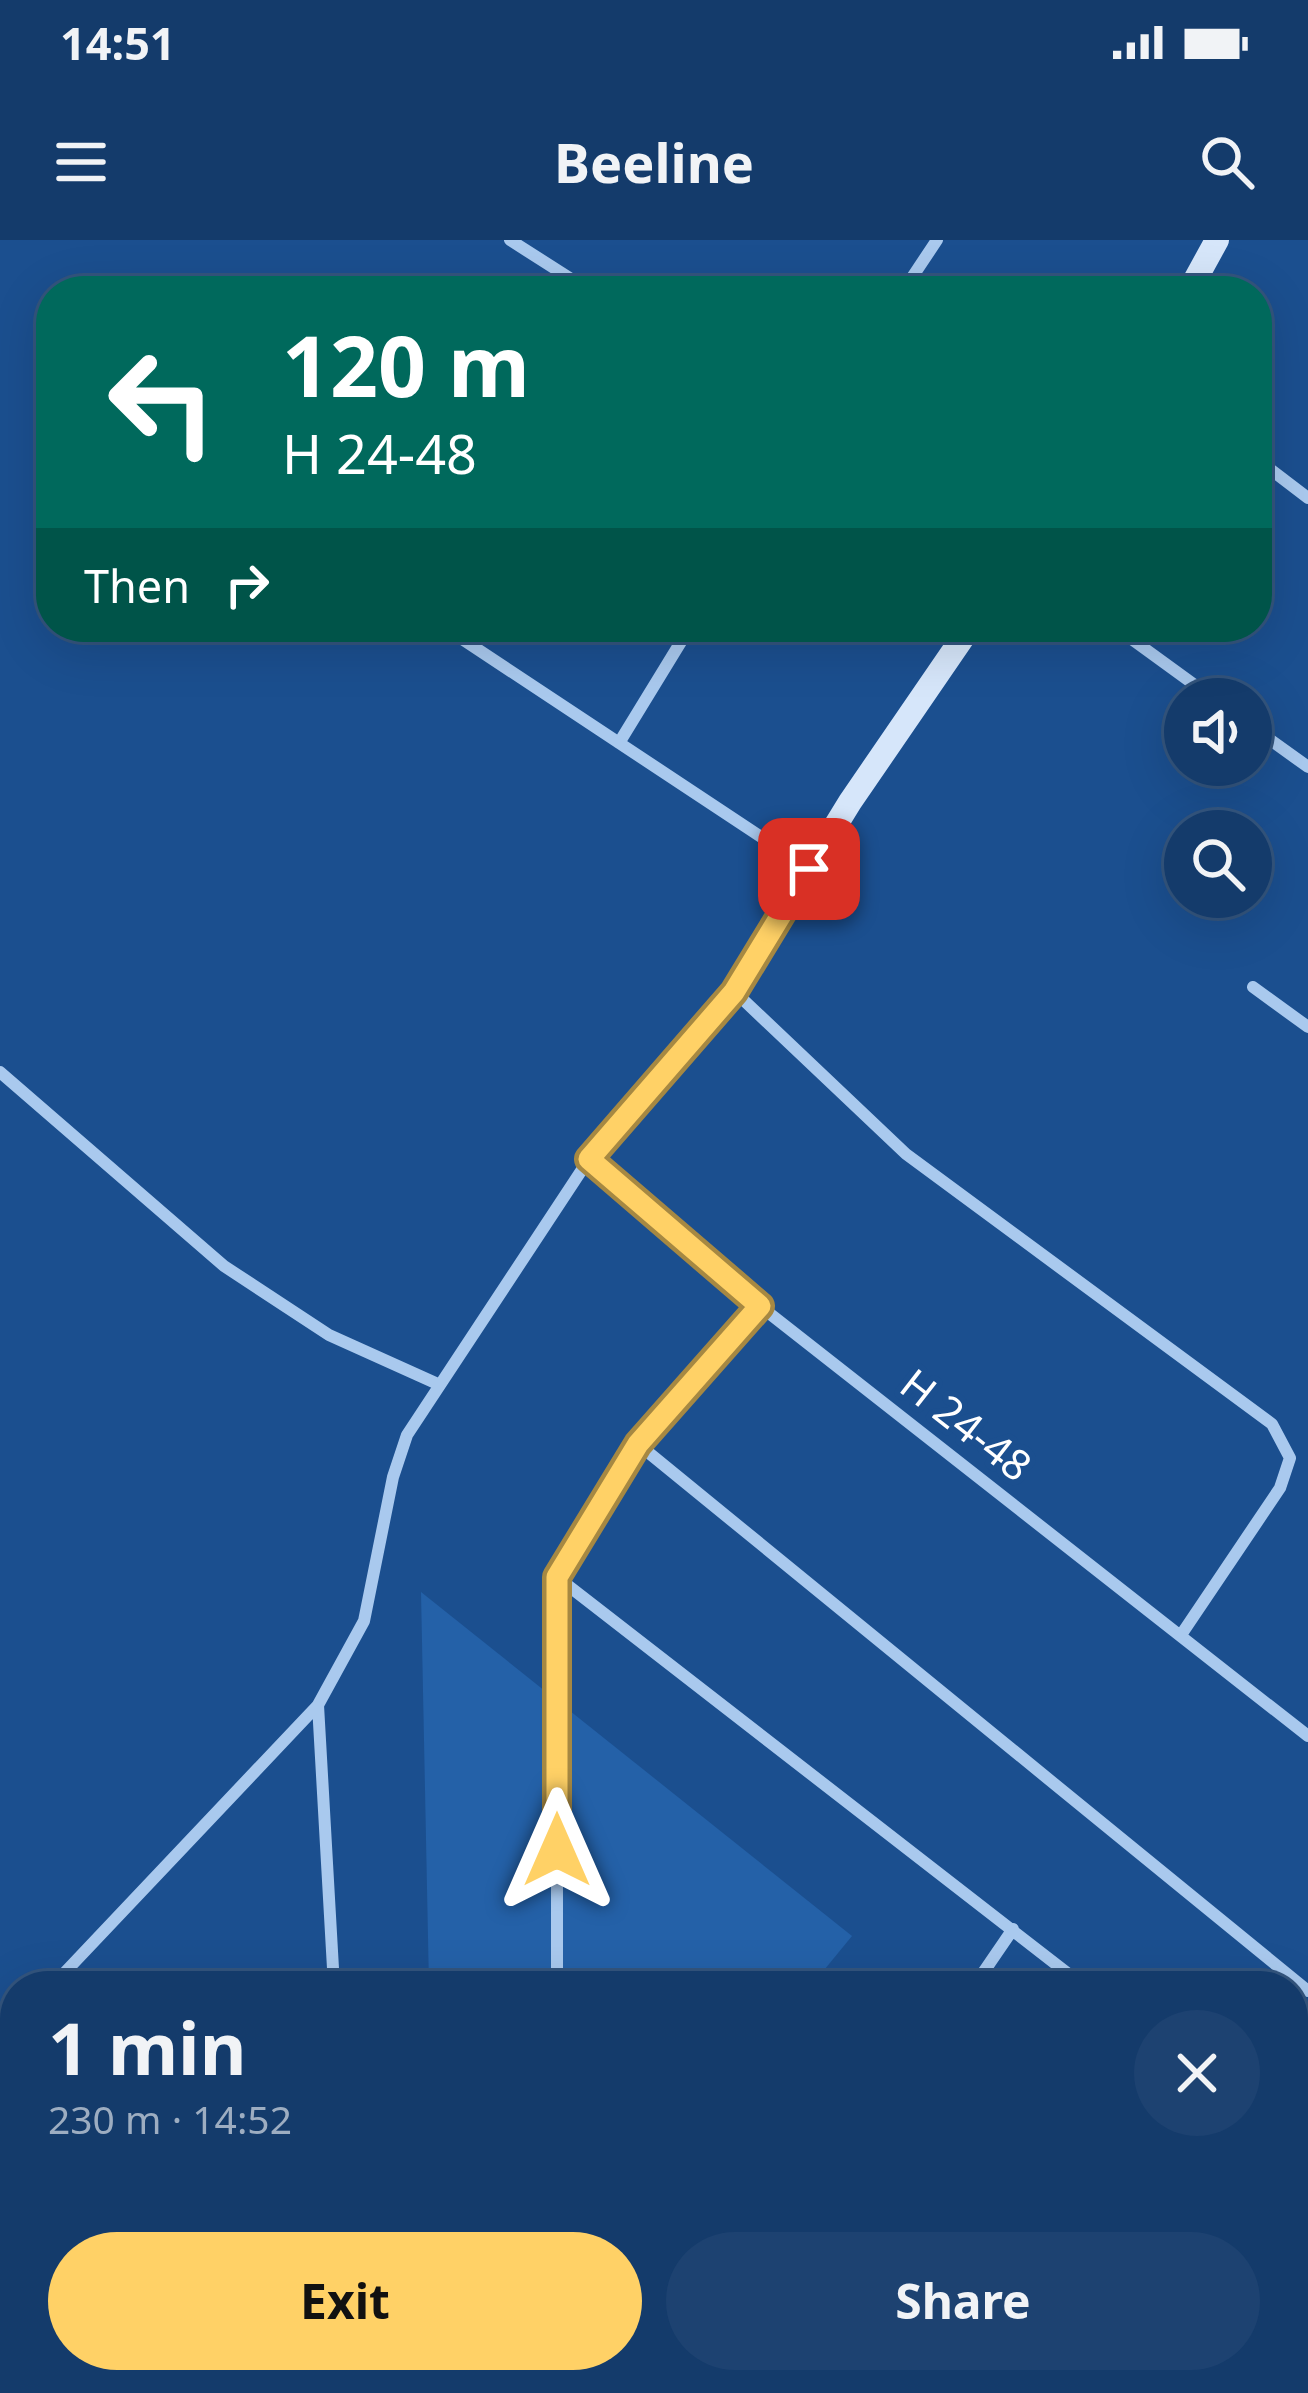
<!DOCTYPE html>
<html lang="en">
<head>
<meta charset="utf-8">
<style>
	body { margin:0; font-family:"Noto Sans",sans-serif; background:#1d4271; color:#f1f3f6; height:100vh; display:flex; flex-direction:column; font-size:45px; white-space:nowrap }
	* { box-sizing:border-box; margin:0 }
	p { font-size:39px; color:#9dadc1 }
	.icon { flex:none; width:66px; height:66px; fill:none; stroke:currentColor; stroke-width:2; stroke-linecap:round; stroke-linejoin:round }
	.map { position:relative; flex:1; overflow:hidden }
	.drawer { position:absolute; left:0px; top:1731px; width:1308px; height:423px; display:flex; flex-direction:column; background:#143b6b; border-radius:48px 48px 0 0; box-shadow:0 12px 48px #0002,0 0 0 3px #33557e }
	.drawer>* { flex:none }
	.top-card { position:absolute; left:36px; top:36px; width:1236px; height:366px; border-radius:48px; box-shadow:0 12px 48px #0002,0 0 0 3px #33557e; background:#00695c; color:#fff; overflow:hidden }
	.buttons { position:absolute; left:1164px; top:438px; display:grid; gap:24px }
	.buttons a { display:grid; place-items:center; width:108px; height:108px; border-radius:50%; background:#143b6b; box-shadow:0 12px 48px #0002,0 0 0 3px #33557e; font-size:60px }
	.pin { position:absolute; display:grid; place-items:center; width:102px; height:102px; color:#fff; margin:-51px; border-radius:24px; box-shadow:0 6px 18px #0006 }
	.me { position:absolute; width:132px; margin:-66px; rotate:0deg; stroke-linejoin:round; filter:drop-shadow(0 0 9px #0008) }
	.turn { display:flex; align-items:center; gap:42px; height:252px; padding:0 48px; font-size:54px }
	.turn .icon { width:156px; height:156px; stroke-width:2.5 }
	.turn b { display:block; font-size:84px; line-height:102px }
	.then { display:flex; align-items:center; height:114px; padding:0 48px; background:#0003; gap:24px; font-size:45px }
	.round { display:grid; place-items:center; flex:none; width:126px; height:126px; border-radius:63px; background:#1d4271 }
	.head { display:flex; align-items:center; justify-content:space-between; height:204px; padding:0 48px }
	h1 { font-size:72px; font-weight:700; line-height:90px }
	.primary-button { display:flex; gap:24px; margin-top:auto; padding:24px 48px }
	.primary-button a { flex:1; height:138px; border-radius:72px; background:#ffd166; color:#111; font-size:48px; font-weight:700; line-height:138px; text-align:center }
	.primary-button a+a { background:#1d4271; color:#f1f3f6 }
	.status { display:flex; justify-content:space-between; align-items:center; height:84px; padding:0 60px; background:#143b6b; direction:ltr }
	.status svg { height:33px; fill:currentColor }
	header { display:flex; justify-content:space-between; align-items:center; height:156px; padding:0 48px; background:#143b6b; font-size:54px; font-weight:700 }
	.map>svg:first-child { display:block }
	.green { fill:#2461a8 }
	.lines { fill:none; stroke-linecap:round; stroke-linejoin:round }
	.street { stroke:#a9c9ee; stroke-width:12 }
	.secondary { stroke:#d6e6fa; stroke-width:24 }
	.route-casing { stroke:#a68842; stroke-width:30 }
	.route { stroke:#ffd166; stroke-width:21 }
	.labels { text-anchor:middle; stroke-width:12; stroke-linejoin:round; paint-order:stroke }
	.street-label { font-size:42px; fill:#fff; stroke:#1b4f8f }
</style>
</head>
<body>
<div class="status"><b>14:51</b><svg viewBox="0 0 49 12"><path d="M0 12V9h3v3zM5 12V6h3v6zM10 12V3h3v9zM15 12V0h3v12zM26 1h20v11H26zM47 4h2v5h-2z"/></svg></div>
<header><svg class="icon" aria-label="menu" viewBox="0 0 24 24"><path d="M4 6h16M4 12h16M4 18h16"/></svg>Beeline<svg class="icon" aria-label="search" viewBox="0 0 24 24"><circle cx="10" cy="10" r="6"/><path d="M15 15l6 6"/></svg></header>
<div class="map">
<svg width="1308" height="2153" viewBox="0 0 1308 2153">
	<rect width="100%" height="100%" fill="#1b4f8f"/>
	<path class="green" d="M421,1352L852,1696L811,1746H429Z"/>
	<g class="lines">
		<path class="street" d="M510,0L590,51
			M903,51L937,0
			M1257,219L1308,258
			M444,387L808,628
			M1115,387L1214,459
			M1251,486L1308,527
			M619,503L690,387
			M1253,747L1308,787
			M734,751L906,914L1272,1184L1290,1218L1280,1248L1181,1395
			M0,832L224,1026L329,1095L440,1145
			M638,1204L1308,1751
			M557,1337L1084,1746
			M52,1746L318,1465
			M334,1746L318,1465L364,1381L393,1237L407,1195L589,919L760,1066L1308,1496
			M557,1746V1337L638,1204L760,1066
			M974,1746L1013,1689
			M0,1801L15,1785
			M1293,1913L1308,1925
			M0,2068L15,2132
			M1293,2070L1308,2083
			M16,2139L19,2153
			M345,2139L346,2153
			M573,2139L589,2153
			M782,2139L799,2153
			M658,2153L669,2139
			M1158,2153L1166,2139"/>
		<path class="secondary" d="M1189,51L1217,0
			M589,919L734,751L850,562L970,387"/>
	</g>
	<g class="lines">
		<g class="route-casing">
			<path id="route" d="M557,1610V1337L638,1204L760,1066L589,919L734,752L809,629"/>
		</g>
		<use href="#route" class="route"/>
	</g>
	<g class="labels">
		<g class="street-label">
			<text transform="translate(966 1185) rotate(38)" y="15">H 24-48</text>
		</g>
	</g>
</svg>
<div class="buttons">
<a><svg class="icon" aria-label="sound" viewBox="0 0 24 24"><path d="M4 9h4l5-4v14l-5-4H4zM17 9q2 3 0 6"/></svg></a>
<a><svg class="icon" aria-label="search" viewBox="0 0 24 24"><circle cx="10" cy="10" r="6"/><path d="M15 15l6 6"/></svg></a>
</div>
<div class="pin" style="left:809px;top:629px;background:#d93025"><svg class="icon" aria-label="arrive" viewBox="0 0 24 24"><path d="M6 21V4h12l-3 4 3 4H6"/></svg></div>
<svg class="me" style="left:557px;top:1610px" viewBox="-20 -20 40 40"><path d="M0-17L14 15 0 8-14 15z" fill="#ffd166" stroke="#fff" stroke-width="4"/></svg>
<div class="top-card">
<div class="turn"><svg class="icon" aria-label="left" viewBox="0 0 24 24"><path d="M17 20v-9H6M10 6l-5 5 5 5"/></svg><div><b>120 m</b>H 24-48</div></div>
<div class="then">Then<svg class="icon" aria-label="right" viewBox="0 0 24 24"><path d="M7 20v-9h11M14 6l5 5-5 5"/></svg></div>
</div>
<section class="drawer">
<div class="head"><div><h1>1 min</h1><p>230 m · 14:52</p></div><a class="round"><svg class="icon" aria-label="close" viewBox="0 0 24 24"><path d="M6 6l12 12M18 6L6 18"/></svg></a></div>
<div class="primary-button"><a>Exit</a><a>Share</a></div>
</section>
</div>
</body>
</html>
